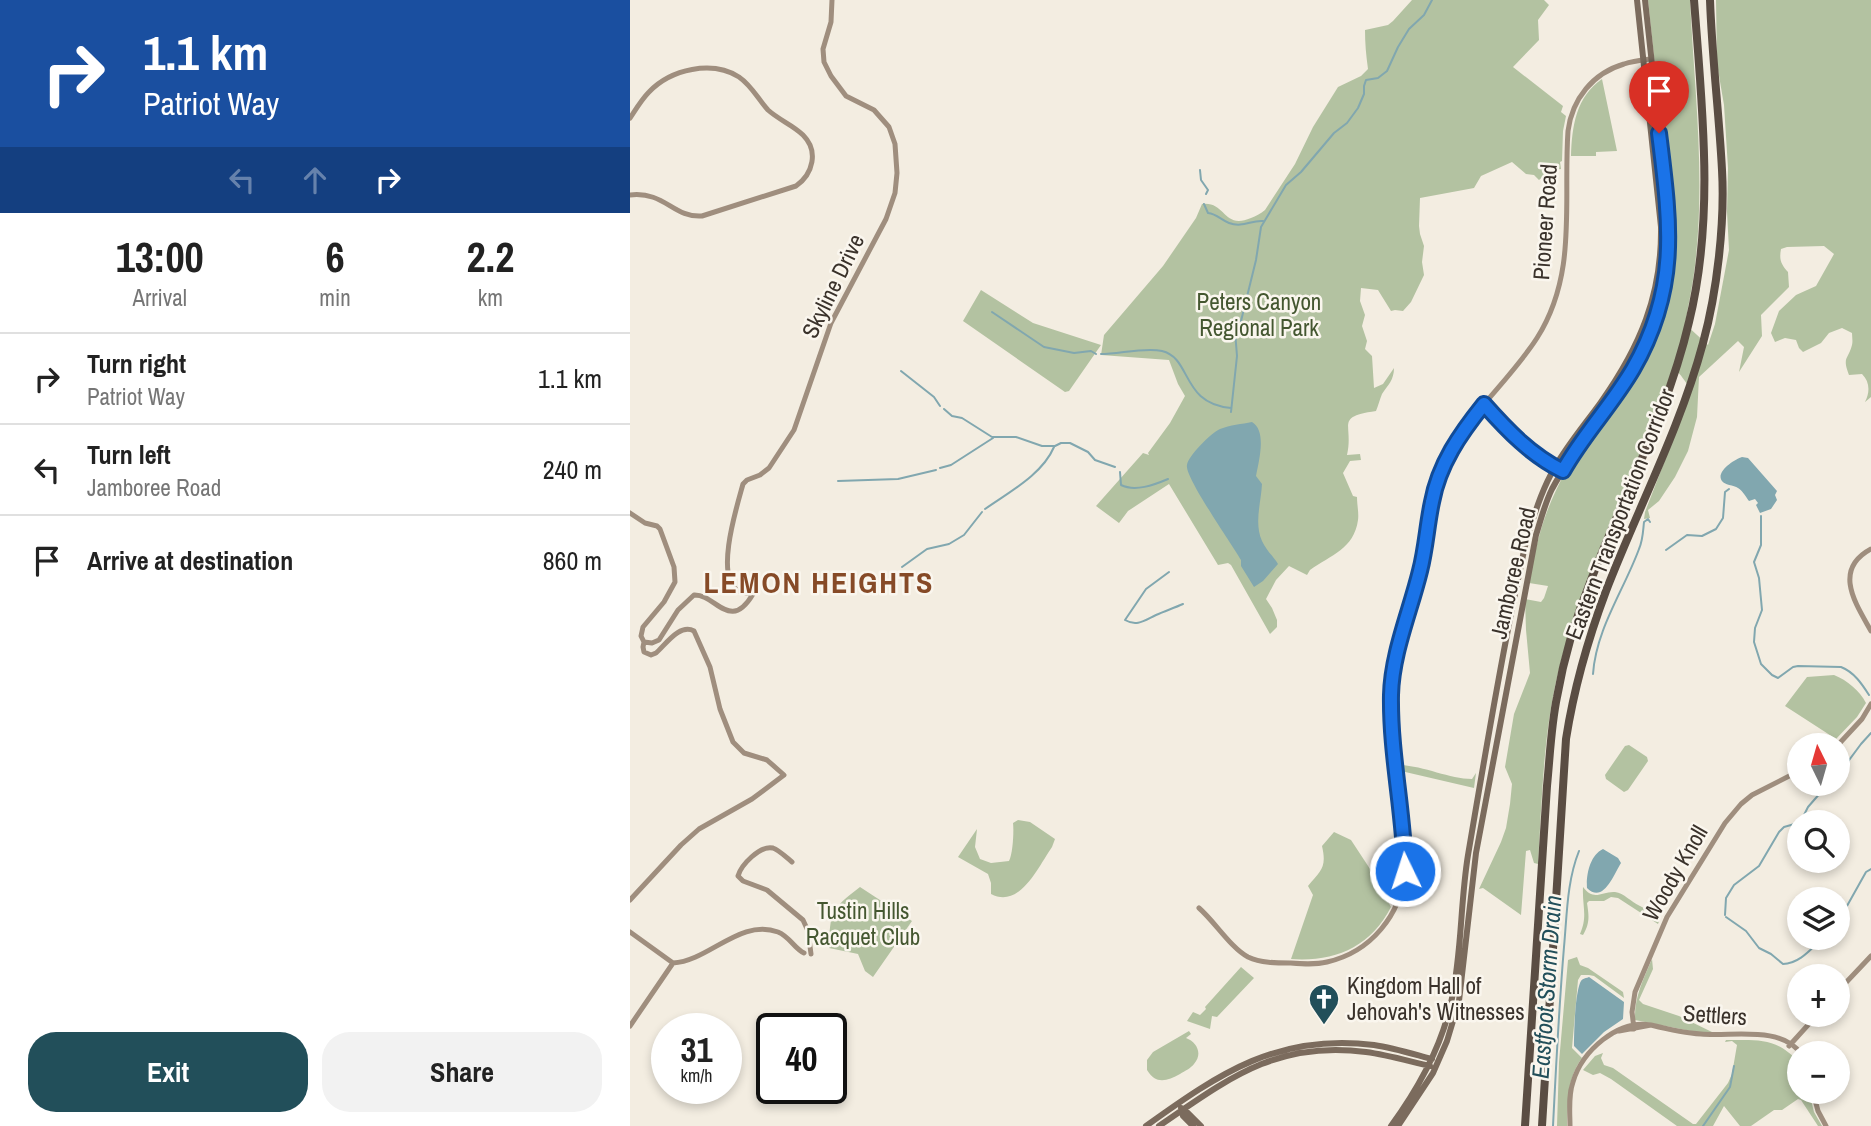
<!DOCTYPE html>
<html lang="en">
<head>
<meta charset="utf-8">
<style>
	body { margin:0; font-family:"Archivo Narrow",sans-serif; background:#f2f2f2; color:#222; height:100vh; display:flex; flex-direction:column; font-size:26px; white-space:nowrap }
	* { box-sizing:border-box; margin:0 }
	p { font-size:23px; color:#767676 }
	.icon { flex:none; width:38px; height:38px; fill:none; stroke:currentColor; stroke-width:2; stroke-linecap:round; stroke-linejoin:round }
	.map { position:relative; flex:1; overflow:hidden }
	.drawer { display:flex; flex-direction:column; background:#fff; width:630px }
	.drawer>* { flex:none }
	.top-card { background:#1a4fa0; color:#fff; overflow:hidden }
	.needle { width:46px; rotate:355deg }
	.fabs { position:absolute; left:1157px; top:733px; display:grid; gap:14px }
	.fabs a { display:grid; place-items:center; width:63px; height:63px; border-radius:50%; background:#fff; box-shadow:0 4px 10px #0003; font-size:35px }
	.speed { position:absolute; left:21px; top:1013px; display:flex; gap:14px; font-size:35px; font-weight:700; text-align:center }
	.speed>* { display:grid; place-content:center; width:91px; height:91px; border-radius:50%; background:#fff; box-shadow:0 4px 10px #0003; line-height:1 }
	.speed small { font-size:18px; font-weight:400 }
	.speed .limit { border:4px solid #111; border-radius:10px; background:#fff; color:#111 }
	.pin { position:absolute; display:grid; place-items:center; width:60px; height:60px; color:#fff; margin:-72px -30px; border-radius:50% 50% 50% 0; rotate:-45deg; box-shadow:0 0 7px #0007 }
	.pin .icon { rotate:45deg }
	.me { position:absolute; width:77px; margin:-38px; rotate:356deg; stroke-linejoin:round; filter:drop-shadow(0 0 5px #0008) }
	.turn { display:flex; align-items:center; gap:24px; height:147px; padding:0 28px; font-size:32px }
	.turn .icon { width:91px; height:91px; stroke-width:2.5 }
	.turn b { display:block; font-size:49px; line-height:60px }
	.lanes { display:flex; align-items:center; height:66px; padding:0 28px; background:#0003; justify-content:center; gap:35px; direction:ltr }
	.lanes .off { opacity:.35 }
	.eta { display:flex; justify-content:space-evenly; align-items:center; height:119px; text-align:center }
	.eta b { font-size:42px; font-weight:800; line-height:49px }
	.action { display:flex; gap:14px; margin-top:auto; padding:14px 28px }
	.action a { flex:1; height:80px; border-radius:28px; background:#224f5a; color:#fff; font-size:28px; font-weight:800; line-height:80px; text-align:center }
	.action a+a { background:#f2f2f2; color:#222 }
	ul { padding:0; list-style:none }
	li { display:flex; align-items:center; gap:21px; height:91px; padding:0 28px; border-top:2px solid #e0e0e0 }
	li div { flex:1 }
	li b { display:block; font-size:26px }
	li em { font-style:normal }
	main { display:flex; flex:1; min-height:0 }
	.map>svg:first-child { display:block }
	.green { fill:#b3c2a1 }
	.water { fill:#81a7af }
	.lines { fill:none; stroke-linecap:round; stroke-linejoin:round }
	.stream { stroke:#81a7af; stroke-width:2 }
	.secondary { stroke:#9f8e7e; stroke-width:5 }
	.primary { stroke:#7b6b5d; stroke-width:6 }
	.highway { stroke:#5a4d43; stroke-width:8 }
	.route-casing { stroke:#114b97; stroke-width:18 }
	.route { stroke:#1a73e8; stroke-width:12 }
	.labels { text-anchor:middle; stroke-width:5; stroke-linejoin:round; paint-order:stroke }
	.street-label { font-size:23px; fill:#3a322b; stroke:#faf6ee }
	.park-label { font-size:23px; fill:#445730; stroke:#faf6ee }
	.poi-label { font-size:23px; fill:#3a322b; stroke:#faf6ee; text-anchor:start }
	.water-label { font-size:24px; font-style:italic; fill:#224f5a; stroke:#faf6ee }
	.district-label { font-size:30px; font-weight:bold; letter-spacing:2px; fill:#864a27; stroke:#faf6ee }
</style>
</head>
<body>
<main>
<section class="drawer">
<div class="top-card">
<div class="turn"><svg class="icon" aria-label="right" viewBox="0 0 24 24"><path d="M7 20v-9h11M14 6l5 5-5 5"/></svg><div><b>1.1 km</b>Patriot Way</div></div>
<div class="lanes"><svg class="icon off" aria-label="left" viewBox="0 0 24 24"><path d="M17 20v-9H6M10 6l-5 5 5 5"/></svg><svg class="icon off" aria-label="ahead" viewBox="0 0 24 24"><path d="M12 20V5M6 11l6-6 6 6"/></svg><svg class="icon" aria-label="right" viewBox="0 0 24 24"><path d="M7 20v-9h11M14 6l5 5-5 5"/></svg></div>
</div>
<div class="eta">
<div><b>13:00</b><p>Arrival</p></div>
<div><b>6</b><p>min</p></div>
<div><b>2.2</b><p>km</p></div>
</div>
<ul>
<li><svg class="icon" aria-label="right" viewBox="0 0 24 24"><path d="M7 20v-9h11M14 6l5 5-5 5"/></svg><div><b>Turn right</b><p>Patriot Way</p></div><em>1.1 km</em></li>
<li><svg class="icon" aria-label="left" viewBox="0 0 24 24"><path d="M17 20v-9H6M10 6l-5 5 5 5"/></svg><div><b>Turn left</b><p>Jamboree Road</p></div><em>240 m</em></li>
<li><svg class="icon" aria-label="arrive" viewBox="0 0 24 24"><path d="M6 21V4h12l-3 4 3 4H6"/></svg><div><b>Arrive at destination</b></div><em>860 m</em></li>
</ul>
<div class="action"><a>Exit</a><a>Share</a></div>
</section>
<div class="map">
<svg width="1241" height="1126" viewBox="0 0 1241 1126">
	<rect width="100%" height="100%" fill="#f3ede1"/>
	<path class="green" d="M782,0H914L919,5L908,20L909,40L883,67L933,106L931,112L936,116L933,131L932,161L930,162L931,169L919,171L909,180L904,175L896,174L882,162L851,176L844,188L790,198L789,226L790,234L794,246L792,262L794,275L781,302L773,311L765,310L761,311L748,290L731,288L730,301L735,315L732,326L737,341L735,349L742,356L744,388L753,384L764,368C764,380 758,385 752,394C750,399 748,406 746,411C704,417 724,424 717,455L730,454L731,460L720,461L713,473L723,496L727,497C727,505 729,513 728,520C724,549 701,555 680,570L677,575L659,566L646,580L636,599L642,608L647,620V627L640,634L601,565L598,563L588,565L539,484L498,511L489,523L466,506L513,453L519,455L518,453L540,423L555,396L548,384L539,360L471,355L474,335L533,266L566,218L572,204C596,201 593,230 621,218C626,216 630,214 635,210L665,164L683,127L708,87L731,76L738,69C736,55 735,43 735,30L758,25L763,21Z
		M1018,0H1060C1064,85 1075,171 1066,256C1064,279 1059,302 1055,324L1078,345L1085,324L1099,250L1097,212L1098,168L1094,105L1087,64L1086,0H1241V397L1235,402C1240,392 1240,382 1232,374L1219,375C1212,357 1218,360 1222,345C1223,341 1222,337 1222,333L1212,328L1199,333L1191,343L1173,352L1169,348L1166,340L1155,338L1145,342L1141,333L1149,311L1166,295L1186,286L1204,254L1194,246L1157,247L1151,249C1149,260 1151,264 1158,272L1159,287L1131,315L1132,336L1109,372L1114,347L1108,341L1069,377L1067,417L1058,451L1045,477L1029,501L1018,510L1020,518L1014,519L1015,512L1062,390C1055,383 1052,374 1043,368C1021,428 997,488 973,547C956,589 938,629 928,673C913,735 912,800 908,864L904,863L900,850L896,851L891,915L853,888L849,889L871,842L876,828L880,804L882,784L875,767L884,714L900,673L896,630L895,599L911,602L914,598L918,586L899,583C907,538 915,508 938,467L1024,334L1037,288L1042,256V224Z
		M972,79L987,151L966,152V156H941C942,126 946,97 972,79Z
		M351,290L403,323L471,345L439,391L435,392L333,321Z
		M1204,675C1217,680 1230,691 1236,703L1227,717L1206,739L1155,706L1177,677Z
		M999,745L1017,757L1018,761L998,790L994,792L976,779L975,775L995,746Z
		M770,765C794,766 820,779 842,779L846,773L844,788L771,771Z
		M388,820L400,822L425,839L422,847C408,867 390,909 361,894V883L358,874L328,857L347,829L345,847L350,859L361,863L379,861C383,854 384,830 383,823Z
		M704,832L721,840L742,872L761,907C740,948 704,962 661,959L683,895L678,886C691,870 697,868 692,846Z
		M230,887L282,921L243,977L235,971L228,954L199,948C200,912 201,909 230,887Z
		M953,887C964,902 972,891 985,892C994,893 1001,902 1010,906C1017,910 1023,912 1031,916L1028,924L988,898L981,897L974,901H959L957,903C959,916 960,923 953,935L950,934C958,916 952,906 953,887Z
		M947,957L950,965L958,968L993,992L994,998L964,976L959,975H951L948,980L942,1048L952,1058C937,1078 938,1102 937,1126H927L929,1062L938,960Z
		M1022,959L1023,969L1009,1000L1013,1004L1049,1016L1082,1032H1066L1005,1020C1004,998 1013,980 1022,959Z
		M611,967L624,978L587,1017L582,1016L580,1029L557,1021L563,1012L570,1015L576,1009L575,1007Z
		M559,1031L561,1034L556,1038C567,1042 573,1054 564,1064C561,1068 555,1071 550,1074C537,1081 526,1085 517,1070V1060L523,1052Z
		M1096,1040C1129,1040 1145,1037 1169,1062V1092H1179L1184,1112L1192,1126H1188L1171,1100L1168,1099L1152,1110H1144L1121,1126H1110L1094,1106L1083,1126H1047L981,1079L970,1073L963,1075L953,1070L965,1056L973,1053L971,1058L974,1065L983,1068L1063,1124H1066L1098,1083L1102,1074L1107,1045L1102,1041L1095,1042Z"/>
	<path class="water" d="M622,422C637,431 629,460 626,476L632,484C631,503 624,523 632,541C636,550 643,556 648,564L633,581L624,587L611,566V560C603,546 554,476 557,465C558,456 581,433 590,429C600,425 612,424 622,422Z
		M1112,457L1118,458L1147,491L1145,495L1147,500L1141,509L1130,513L1126,505L1128,503L1125,499L1119,501C1116,497 1113,491 1108,488C1104,485 1094,485 1092,481C1085,472 1105,459 1112,457Z
		M973,849L988,858L991,863C983,876 973,904 957,888C956,875 960,855 973,849Z
		M959,977L994,1002L993,1019L974,1032L952,1054L944,1046C944,1032 945,996 950,983C952,978 954,979 959,977Z"/>
	<g class="lines">
		<path class="stream" d="M570,170L571,180L578,190L576,194
			M574,204L578,213C587,214 591,220 599,223C613,228 621,220 633,221
			M362,312L414,347L444,353L461,351L466,354
			M471,354C489,354 515,347 532,351C562,358 551,404 601,408
			M271,371L304,397L310,406
			M314,409L322,416L332,418L362,437H386L412,446H425L431,443H440L458,452L465,460L485,467
			M601,412L607,356L605,331L613,329L611,321L626,260L631,227L656,185L671,172L704,133L717,123L728,108L734,94V86L736,80L748,78L757,71L768,47L779,29L794,15L802,0
			M310,468L321,465L363,438
			M490,472L491,485C505,492 524,485 538,479
			M208,481L268,479L306,470
			M355,509C379,492 412,475 424,447
			M1131,516V545L1124,562L1129,578L1132,610L1125,628L1124,642L1131,664L1142,675L1148,678L1163,667L1168,666L1211,667C1224,672 1232,684 1239,695
			M1036,550L1057,535L1072,536L1086,529L1093,518L1095,492L1099,489
			M272,567L297,549L319,544L334,535L352,512
			M539,572L516,589L495,620C507,627 515,620 526,615C535,611 544,608 553,604
			M963,674C966,629 994,590 1009,549C1013,540 1013,531 1014,522L1018,519L1020,522
			M1208,775L1231,744L1241,733
			M1095,915L1096,898L1104,885L1129,866L1149,832L1154,827L1168,823L1171,821L1178,807L1198,784
			M1096,917L1116,931L1129,948L1141,954L1153,964C1169,964 1181,949 1193,938
			M1208,922L1236,872L1241,869
			M923,1126C926,1066 929,1006 934,947C937,914 937,881 949,851
			M1073,1126L1100,1087L1104,1066"/>
		<path class="secondary" d="M0,118C6,109 12,99 19,92C41,69 82,60 109,77C122,86 128,99 138,110C149,120 163,125 173,135C189,151 183,174 166,186L72,216C43,218 35,191 0,195
			M854,404L901,452L933,471
			M0,513L15,523L27,526L30,529L44,567L45,582L34,602L13,627L11,636L14,642L13,647L14,652L21,655L26,653C36,644 50,623 64,631L80,667L90,709L103,742L114,753L137,760L154,775L122,799L69,829L51,845L0,900
			M1241,549C1202,570 1226,604 1241,631
			M14,642L22,643L29,640L48,610L64,595C86,594 100,633 123,594C119,593 111,593 107,590C85,575 107,506 113,484L117,480L130,475L139,468L164,430L201,323L256,219L265,193L267,173L265,144L259,127L244,110L216,96L201,76L194,62L193,49L201,22L202,0
			M1207,746L1232,719L1241,704
			M162,862C157,858 149,850 143,848C130,845 111,865 108,876L113,881L137,890L173,920L178,931L181,954
			M569,908C585,922 601,948 618,957C631,963 646,963 660,963C673,964 685,965 697,962C741,952 771,915 775,871C775,813 760,755 761,697C762,651 783,608 792,563C798,534 799,503 809,475C829,421 877,385 907,338C948,273 933,203 938,131C942,99 963,73 994,64C1003,61 1013,60 1021,59
			M0,932L43,963
			M43,963C79,961 110,918 148,932C160,937 164,948 174,953
			M1208,991L1241,956
			M1021,1025C1037,1029 1054,1033 1071,1034C1101,1037 1152,1025 1171,1054
			M0,1026L43,963
			M1004,1029L1002,1012L1005,992L1037,917L1095,823L1111,804L1122,795L1169,771
			M1159,1046L1187,1015
			M1183,1092L1188,1111L1196,1126
			M940,1126C940,1112 938,1096 943,1082C952,1051 988,1019 1021,1025L989,1031"/>
		<path class="primary" d="M551,1108L553,1116L563,1126
			M552,1110L558,1113L571,1126
			M516,1126C590,1073 648,1033 744,1045C764,1048 783,1054 802,1059
			M529,1126C598,1079 647,1040 736,1052C758,1055 778,1061 800,1066
			M761,1126C788,1089 811,1048 821,1003C832,954 830,904 838,855C856,749 874,642 897,537C905,513 912,489 925,467C938,444 956,423 971,402C1010,347 1032,295 1031,227L1007,0
			M768,1126L803,1073L817,1041L829,1001L846,853L906,535C911,519 915,503 922,489C945,446 978,411 1003,369C1030,323 1041,273 1039,220L1015,0"/>
		<path class="highway" d="M895,1126L917,786C920,756 921,726 927,697C934,657 946,617 961,580C994,494 1038,412 1059,322C1085,217 1072,106 1064,0
			M912,1126L936,739C944,688 958,639 976,591C1008,508 1050,429 1073,343C1087,292 1095,223 1092,170C1089,113 1082,57 1080,0"/>
	</g>
	<g class="lines">
		<g class="route-casing">
			<path id="route" d="M775,871C774,813 760,754 761,695C762,653 780,612 790,571C796,548 797,525 802,502C809,464 830,434 854,404C878,431 901,455 933,471C953,435 982,405 1003,369C1050,287 1040,222 1029,133"/>
		</g>
		<use href="#route" class="route"/>
	</g>
	<defs>
		<g id="church-pin" transform="scale(1.575)"><path d="M0 17L-7.5 6A9.5 9.5 0 1 1 7.5 6Z" fill="#224f5a" stroke="#faf6ee"/><path d="M-1.2-6h2.4v3.5h3.3v2.4h-3.3V6h-2.4V-.1h-3.3v-2.4h3.3Z" fill="#fff"/></g>
	</defs>
	<g fill-rule="evenodd">
		<use href="#church-pin" x="694" y="999"/>
	</g>
	<g class="labels">
		<g class="street-label">
			<text transform="translate(915 222) rotate(-86)" y="8">Pioneer Road</text>
			<text transform="translate(203 286) rotate(-64)" y="8">Skyline Drive</text>
			<text transform="translate(990 514) rotate(-69)" y="8">Eastern Transportation Corridor</text>
			<text transform="translate(883 573) rotate(-77)" y="8">Jamboree Road</text>
			<text transform="translate(1045 873) rotate(-60)" y="8">Woody Knoll</text>
			<text transform="translate(1085 1015) rotate(4)" y="8">Settlers</text>
		</g>
		<g class="park-label">
			<text x="629" y="310">Peters Canyon<tspan x="629" dy="26">Regional Park</tspan></text>
			<text x="233" y="919">Tustin Hills<tspan x="233" dy="26">Racquet Club</tspan></text>
		</g>
		<g class="poi-label">
			<text x="717" y="994">Kingdom Hall of<tspan x="717" dy="26">Jehovah's Witnesses</tspan></text>
		</g>
		<g class="water-label">
			<text transform="translate(917 987) rotate(-86)" y="8">Eastfoot Storm Drain</text>
		</g>
		<g class="district-label">
			<text x="189" y="593">LEMON HEIGHTS</text>
		</g>
	</g>
</svg>
<div class="fabs">
<a><svg class="needle" viewBox="-14 -14 28 28"><path d="M0-13l5 13h-10z" fill="#e53935"/><path d="M0 13l5-13h-10z" fill="#767676"/></svg></a>
<a><svg class="icon" aria-label="search" viewBox="0 0 24 24"><circle cx="10" cy="10" r="6"/><path d="M15 15l6 6"/></svg></a>
<a><svg class="icon" aria-label="layers" viewBox="0 0 24 24"><path d="M12 4l9 5-9 5-9-5zM3 14l9 5 9-5"/></svg></a>
<a>+</a>
<a>−</a>
</div>
<div class="speed"><div>31<small>km/h</small></div><div class="limit">40</div></div>
<div class="pin" style="left:1029px;top:133px;background:#d93025"><svg class="icon" aria-label="arrive" viewBox="0 0 24 24"><path d="M6 21V4h12l-3 4 3 4H6"/></svg></div>
<svg class="me" style="left:775px;top:871px" viewBox="-20 -20 40 40"><circle r="17" fill="#1a73e8" stroke="#fff" stroke-width="3"/><path d="M0-11L8 9 0 5-8 9z" fill="#fff"/></svg>
</div>
</main>
</body>
</html>
